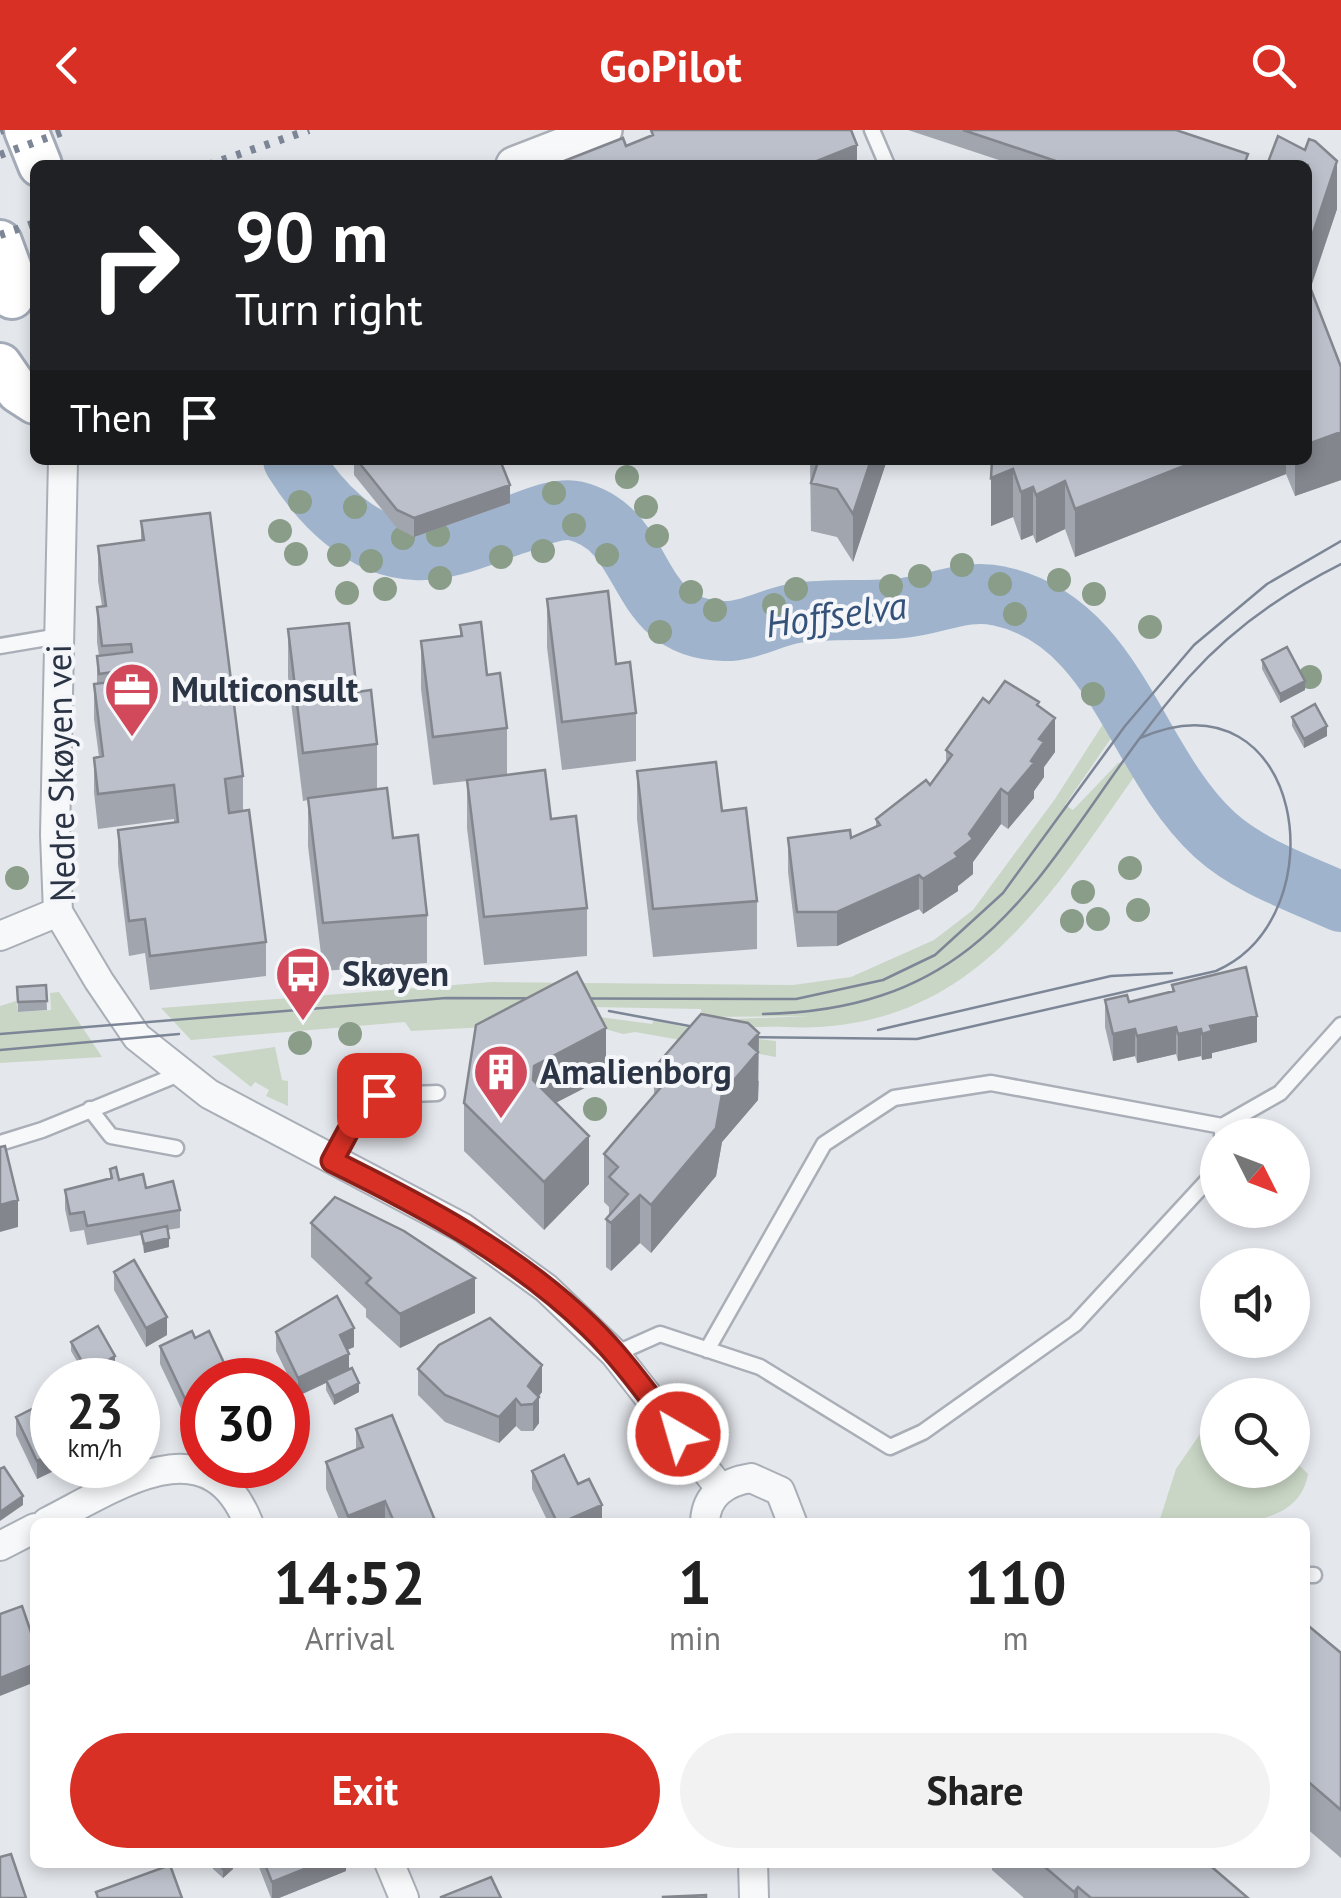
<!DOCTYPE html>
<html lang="en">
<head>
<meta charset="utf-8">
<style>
	body { margin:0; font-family:"PT Sans",sans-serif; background:#f2f2f2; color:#222; height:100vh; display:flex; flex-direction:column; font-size:38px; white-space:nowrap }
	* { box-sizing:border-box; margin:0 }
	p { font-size:32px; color:#767676 }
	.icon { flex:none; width:55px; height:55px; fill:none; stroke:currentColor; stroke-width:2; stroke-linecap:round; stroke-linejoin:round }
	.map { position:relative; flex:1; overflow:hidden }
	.side { position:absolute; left:30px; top:1388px; width:1280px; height:350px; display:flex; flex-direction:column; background:#fff; border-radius:15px; box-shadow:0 5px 15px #0003 }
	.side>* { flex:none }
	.hud { position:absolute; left:30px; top:30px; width:1282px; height:305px; border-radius:15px; box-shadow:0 5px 15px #0003; background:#202124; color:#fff; overflow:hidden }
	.needle { width:65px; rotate:132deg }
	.tools { position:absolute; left:1200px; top:988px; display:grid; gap:20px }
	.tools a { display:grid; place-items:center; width:110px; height:110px; border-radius:50%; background:#fff; box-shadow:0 5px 15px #0003; font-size:50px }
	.speed { position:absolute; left:30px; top:1228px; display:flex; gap:20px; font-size:50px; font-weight:700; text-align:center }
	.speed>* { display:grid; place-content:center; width:130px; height:130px; border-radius:50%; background:#fff; box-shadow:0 5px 15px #0003; line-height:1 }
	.speed small { font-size:25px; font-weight:400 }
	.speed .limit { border:15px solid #d22; background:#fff; color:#111 }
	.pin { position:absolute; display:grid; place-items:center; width:85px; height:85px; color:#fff; margin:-42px; border-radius:20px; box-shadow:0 5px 15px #0006 }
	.me { position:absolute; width:110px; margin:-55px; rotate:322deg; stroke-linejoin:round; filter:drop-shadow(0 0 8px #0008) }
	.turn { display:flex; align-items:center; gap:35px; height:210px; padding:0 40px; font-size:45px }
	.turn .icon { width:130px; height:130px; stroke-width:2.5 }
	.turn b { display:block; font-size:70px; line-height:85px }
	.then { display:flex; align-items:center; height:95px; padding:0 40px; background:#0003; gap:20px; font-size:38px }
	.eta { display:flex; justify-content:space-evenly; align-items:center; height:170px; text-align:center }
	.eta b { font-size:60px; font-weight:700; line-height:70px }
	.primary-button { display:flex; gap:20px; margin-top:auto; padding:20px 40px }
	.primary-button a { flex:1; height:115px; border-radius:60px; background:#d93025; color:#fff; font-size:40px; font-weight:700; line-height:115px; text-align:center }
	.primary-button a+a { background:#f2f2f2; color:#222 }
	header { display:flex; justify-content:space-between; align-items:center; height:130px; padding:0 40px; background:#d93025; color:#fff; font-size:45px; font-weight:700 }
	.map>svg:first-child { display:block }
	.green { fill:#c9d6c5 }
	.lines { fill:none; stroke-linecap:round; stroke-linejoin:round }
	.river { stroke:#9fb4cc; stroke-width:60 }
	.service-casing { stroke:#a9aeb7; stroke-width:19 }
	.minor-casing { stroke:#a9aeb7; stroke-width:32 }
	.tertiary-casing { stroke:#a9aeb7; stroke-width:40 }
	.primary-casing { stroke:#a3abb8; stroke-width:48 }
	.service { stroke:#f7f8fa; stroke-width:14 }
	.minor { stroke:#f7f8fa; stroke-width:28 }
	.tertiary { stroke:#f7f8fa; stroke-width:35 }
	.primary { stroke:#fff; stroke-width:42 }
	.tram { stroke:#7d8696; stroke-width:2.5 }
	.rail { stroke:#7d8696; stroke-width:8; stroke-dasharray:5 10; stroke-linecap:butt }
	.tree { fill:#899d89 }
	.wall { fill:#a1a5ae }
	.shaded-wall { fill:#83868d }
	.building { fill:#bbc0ca; stroke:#83868d; stroke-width:2.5 }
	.route-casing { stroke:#8d1f18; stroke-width:25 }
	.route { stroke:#d93025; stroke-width:18 }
	.labels { text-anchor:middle; stroke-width:8; stroke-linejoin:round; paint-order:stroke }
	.poi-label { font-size:35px; font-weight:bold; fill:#2b3445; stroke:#f4f6f9; text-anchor:start }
	.street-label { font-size:35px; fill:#2b3445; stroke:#f4f6f9 }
	.water-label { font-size:38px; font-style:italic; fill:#34527a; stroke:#f4f6f9 }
</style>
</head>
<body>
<header><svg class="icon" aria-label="back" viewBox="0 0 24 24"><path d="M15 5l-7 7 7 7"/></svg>GoPilot<svg class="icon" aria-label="search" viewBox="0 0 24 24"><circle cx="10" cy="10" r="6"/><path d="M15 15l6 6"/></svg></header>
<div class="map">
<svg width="1341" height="1768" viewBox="0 0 1341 1768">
	<rect width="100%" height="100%" fill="#e4e7ec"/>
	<path class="green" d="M1112,580L1125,588L1065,675L1073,680L1118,633L1129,631L1135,624L1151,623C1052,760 977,906 784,897C762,896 727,900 709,890L811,886L702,887L701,879L592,877V886L652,894L654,890L720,905L776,911V927L635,902L623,904L581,892L411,901L405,892L191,910L161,878L492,852L793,855L851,847L934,810L973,780L1055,669Z
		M59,862L102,927L0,933V876L16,871L18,882L51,880L50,863Z
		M275,917L282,950L288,951V976L266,966L269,960L255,952L251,957L212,926Z
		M1200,1304L1217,1306L1218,1340H1292L1293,1329L1308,1344C1298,1404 1212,1393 1166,1392L1160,1389L1176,1339Z"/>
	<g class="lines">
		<path class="river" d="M293,330C319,372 361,418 415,420C449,422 486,404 517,394C534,388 558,377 576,381C652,400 630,499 724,501C749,502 773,486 797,483C832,478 868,482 903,478C935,475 966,458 999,466C1117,491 1134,631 1215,705C1249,736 1299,753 1341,772"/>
		<g class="service-casing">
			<path id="service" d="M872,0L887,35
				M0,516L59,506
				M90,979L111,1006L176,1018
				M1222,996L1280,963L1341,895
				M0,1013L42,1000L179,944
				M332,1031C369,963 358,965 437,963
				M707,1220L824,1014L894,968L991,953L1222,996V1005
				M615,1224L660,1204L760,1237L890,1317L923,1302L1075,1194L1218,1039
				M1305,1445H1314"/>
		</g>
		<g class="minor-casing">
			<path id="minor" d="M63,330L55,705L58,782L99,851L137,907L209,964L463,1098L546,1158L615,1224L720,1358
				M0,806L58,782
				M47,1392C113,1359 207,1291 248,1392
				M705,1392C706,1365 725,1352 751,1348L780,1361L792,1392
				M0,1416L35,1398
				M389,1732L404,1768
				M753,1732L754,1768"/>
		</g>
		<g class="tertiary-casing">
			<path id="tertiary" d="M514,35L604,0"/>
		</g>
		<g class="primary-casing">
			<path id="primary" d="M26,0L40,35
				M0,112L14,150L12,167
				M0,235L18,261L35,272"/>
		</g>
		<use href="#service" class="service"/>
		<use href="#minor" class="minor"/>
		<use href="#tertiary" class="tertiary"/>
		<use href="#primary" class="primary"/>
		<path class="tram" d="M609,881L748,907L917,909L1216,841C1341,786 1304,537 1140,608
			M763,884C1012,880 1049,706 1189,547C1232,499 1283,463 1341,434
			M878,900L1111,846L1172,843
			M0,904L446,868L796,869L883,850L935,825L1003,763L1125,596L1194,515L1267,454L1341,411
			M0,920L179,904"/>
		<path class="rail" d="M0,1L3,0
			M0,25L68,0
			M208,35L309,0
			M0,105L35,93"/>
	</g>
	<g class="tree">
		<circle cx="627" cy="347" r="12"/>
		<circle cx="554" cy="363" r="12"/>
		<circle cx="300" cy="372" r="12"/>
		<circle cx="355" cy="377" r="12"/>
		<circle cx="646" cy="377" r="12"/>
		<circle cx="574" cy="395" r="12"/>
		<circle cx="280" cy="401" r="12"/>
		<circle cx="438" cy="405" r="12"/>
		<circle cx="657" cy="406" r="12"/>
		<circle cx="403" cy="408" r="12"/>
		<circle cx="543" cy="421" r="12"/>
		<circle cx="296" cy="424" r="12"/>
		<circle cx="339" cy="425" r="12"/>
		<circle cx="607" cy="425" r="12"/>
		<circle cx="501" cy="427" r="12"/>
		<circle cx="371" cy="431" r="12"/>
		<circle cx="962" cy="435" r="12"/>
		<circle cx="920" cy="446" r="12"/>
		<circle cx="440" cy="448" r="12"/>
		<circle cx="1059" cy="450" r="12"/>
		<circle cx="1000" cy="454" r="12"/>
		<circle cx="891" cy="456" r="12"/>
		<circle cx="385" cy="459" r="12"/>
		<circle cx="796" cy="459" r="12"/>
		<circle cx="691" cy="462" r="12"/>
		<circle cx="347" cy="463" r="12"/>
		<circle cx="1094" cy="464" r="12"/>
		<circle cx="774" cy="475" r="12"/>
		<circle cx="715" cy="480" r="12"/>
		<circle cx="1015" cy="484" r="12"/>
		<circle cx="1150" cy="497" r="12"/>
		<circle cx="660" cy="502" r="12"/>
		<circle cx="1310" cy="547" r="12"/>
		<circle cx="1093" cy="564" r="12"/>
		<circle cx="1130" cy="738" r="12"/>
		<circle cx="17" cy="748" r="12"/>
		<circle cx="1083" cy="762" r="12"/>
		<circle cx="1138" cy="780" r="12"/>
		<circle cx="1098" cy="789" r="12"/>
		<circle cx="1072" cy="791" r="12"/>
		<circle cx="350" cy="904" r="12"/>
		<circle cx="300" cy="913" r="12"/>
		<circle cx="595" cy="979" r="12"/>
	</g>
	<path class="wall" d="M908,0H1176L1248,35H1014Z
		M1308,35L1337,79L1310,158L1341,237V350L1295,366L1286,344L1075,427L1065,399L1036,413L1033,405L1021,410L1013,387L991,396L992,330H1308Z
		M354,330H500L510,373L414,407L397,398L354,345Z
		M810,330H887L853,432L837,407L811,401Z
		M141,391L243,646V681L266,812V846L150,860L145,823L129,826L118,734V700L174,693V689L98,699L94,662V628L99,627L94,589V554H97V526H99L97,512V477L102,476L98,451V416L141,411Z
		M547,469L616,534L636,583V631L562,640L547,517Z
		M460,495L487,545L507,598V645L551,689L587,778V826L484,835L467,698V651L433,655L421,559V511L460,506Z
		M288,499L357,562L377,614V660L393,708L427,785V833L323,841L308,716V670L303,671L288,547Z
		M1262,530L1305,560L1280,573L1262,539Z
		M989,573L1039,577L1055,622L1044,637V647L1034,661V668L1008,699L1001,694L973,732V744L958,756V761L923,784L919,779L837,816L797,817L788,742V708H851L876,697V689L930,655L946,633V620Z
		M1292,587L1327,606L1304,618L1292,596Z
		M637,641L722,681L757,771V819L653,827L637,689Z
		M46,855L47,880L18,882L17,857Z
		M1172,855L1257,912L1212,923V928L1202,930L1201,926L1178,931L1176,924L1137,933L1135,926L1113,931L1105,897V870L1129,872L1172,862Z
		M654,938L759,951L758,970L722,1012L716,1046L651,1123L640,1113L611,1141L606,1137V1089L609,1086V1077L604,1072V1024L654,965Z
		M606,947L555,973L589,1054L544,1100L464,1021V973Z
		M110,1039L119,1050L146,1058L180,1080V1098L167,1100L169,1117L144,1123L141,1105L87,1115L84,1100L70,1102L65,1079V1060L110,1049Z
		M311,1093L475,1183L400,1218L366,1187V1179L311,1127Z
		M114,1142L167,1205L146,1217L114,1160Z
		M276,1202L354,1217L347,1220L349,1240L359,1262L334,1275L326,1260V1253L298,1266L276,1221Z
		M71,1212L115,1235L88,1250L71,1221Z
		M160,1216L202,1250V1293L200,1287L188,1293L160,1234Z
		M418,1239L542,1262L539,1266V1293L533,1301H521L516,1296L499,1313L445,1292L418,1265Z
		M16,1287L52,1335H66L37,1349L16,1305Z
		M356,1299L434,1392H340L326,1359V1332L356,1320Z
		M532,1341L578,1354L602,1392H548L532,1359Z
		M1305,1493L1341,1523V1728L1305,1697Z
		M213,1732H233V1739L223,1748L213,1739Z
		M257,1732H346V1741L279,1768H271Z
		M992,1732H1206L1248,1768H1024L992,1740Z"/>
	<path class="shaded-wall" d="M857,15V35H807Z
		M1337,31V79L1308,166V118Z
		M1341,302V350L1295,366V330H1308V314Z
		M871,330H887L853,432V384Z
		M1199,330H1286V344L1075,427V379Z
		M1013,339V387L991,396V348Z
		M1065,351V399L1036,413V365Z
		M510,355V373L414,407V388Z
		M1033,357V405L1021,410V362Z
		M1305,551V560L1280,573V564Z
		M1055,588V622L1044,637V647L1034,661V668L1008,699V664L1039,609Z
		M1327,596V606L1304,618V609Z
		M1001,659V694L973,732V744L958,756V761L923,784V749L955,723Z
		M919,745V779L837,816V782Z
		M1257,886V912L1212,923V928L1202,930V904L1210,896Z
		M1176,897V924L1137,933V906Z
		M606,898V947L534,984L533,998L534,936Z
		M1135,899V926L1113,931V904Z
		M1201,899V926L1178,931V904Z
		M759,903L758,970L722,1012L716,1046L651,1123V1075L722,964L749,914Z
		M589,1006V1054L544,1100V1052Z
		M640,1065V1113L611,1141V1093Z
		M18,1070V1097L0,1102V1075Z
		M169,1108V1117L144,1123V1114Z
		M475,1148V1183L400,1218V1184Z
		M167,1187V1205L146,1217V1198Z
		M354,1198V1217L340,1223V1205Z
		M349,1224V1242L298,1266V1248Z
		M115,1226V1235L88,1250V1242Z
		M542,1235V1262L536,1270L539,1267V1293L533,1301V1274L528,1256Z
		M359,1253V1262L334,1275V1266Z
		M202,1268V1284L200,1278V1287L188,1293V1275Z
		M516,1269V1296L499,1313V1287Z
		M52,1323V1335H66L37,1349V1331Z
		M23,1366V1375L0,1391V1382Z
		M385,1371V1392H348V1386Z
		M602,1375V1392H563Z
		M35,1534V1552L0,1566V1548Z
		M230,1732H233V1739L223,1748V1739Z
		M322,1732H346V1741L279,1768H272V1752Z
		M534,1732H551L534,1737Z
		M1078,1757V1768H1074V1762Z"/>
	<path class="building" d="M651,0H851L857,15L807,35H554L623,8L626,16L653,5Z
		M963,0H1176L1248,24L1244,35H1058L1059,32Z
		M1278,6L1305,20L1309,9L1315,11L1337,31L1308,118V35H1267Z
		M1308,152L1341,237V302L1308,314Z
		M357,330H500L510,355L414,388L397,380Z
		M811,330H871L853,384L837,359L811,353L818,332Z
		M992,330H1199L1075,379L1065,351L1036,365L1033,357L1021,362L1013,339L991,348Z
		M210,383L243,646L225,649L229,683L249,680L266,812L150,826L145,789L129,791L118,700L178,692L174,655L98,664L94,628L103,626L94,554L135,549L134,539L99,544L97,526L132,522L131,514L102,516L97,477L106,476L98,416L144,410L141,391Z
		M608,461L616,534L630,532L636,583L562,592L547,469Z
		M481,492L487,545L500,543L507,598L433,607L421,511L462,506L460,495Z
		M349,493L357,562L371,560L377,614L303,623L288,499Z
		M1287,517L1305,551L1280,564L1262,530Z
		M1005,551L1039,572L1037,575L1055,588L1039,609L1044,612L1031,631L1034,633L1008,664L1001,659L969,704L973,709L955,723L958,727L923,749L919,745L837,782H797L788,708L850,700L851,708L880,695L876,689L926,650L930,655L952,625L946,620L983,568L989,573Z
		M1315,574L1327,596L1304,609L1292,587Z
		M716,632L722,681L746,678L757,771L653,779L637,641Z
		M545,640L551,689L576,686L587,778L484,787L467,650Z
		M387,658L393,708L418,705L427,785L323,793L308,668Z
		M1246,837L1257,886L1210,896L1212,901L1202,904L1201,899L1178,904L1176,897L1137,906L1135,899L1113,904L1105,870L1127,865L1129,872L1174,861L1172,855Z
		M577,842L606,898L534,936L533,950L589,1006L544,1052L464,973L476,895Z
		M46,855L47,871L18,872L17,857Z
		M701,884L748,893L759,903L749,914L758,922L722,964L716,998L651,1075L640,1065L611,1093L606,1089L628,1064L609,1047L618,1037L604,1024L668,949L654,938Z
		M5,1016L18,1070L0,1075V1017Z
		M116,1037L119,1050L143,1044L146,1058L173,1051L180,1080L87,1096L84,1082L70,1084L65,1060L112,1048L110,1039Z
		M335,1067L404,1101L475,1148L400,1184L366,1153L371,1148L311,1093Z
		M167,1096L169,1108L144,1114L141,1102Z
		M134,1130L167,1187L146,1198L114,1142Z
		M337,1166L354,1198L340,1205L349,1224L298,1248L276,1202Z
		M490,1188L542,1235L528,1256L539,1267L533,1274L521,1275L516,1269L499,1287L445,1265L418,1239L439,1215Z
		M98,1196L115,1226L88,1242L71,1212Z
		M192,1201L195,1208L209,1201L232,1250H202V1268L188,1275L160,1216Z
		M352,1238L359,1253L334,1266L326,1250Z
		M52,1269V1323L37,1331L16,1287Z
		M392,1285L434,1388L427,1392H394L385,1371L348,1386L326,1332L363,1317L356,1299Z
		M564,1325L578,1354L589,1349L602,1375L563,1392H557L532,1341Z
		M4,1337L23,1366L0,1382V1339Z
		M22,1476L35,1514V1534L0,1548V1484Z
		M1305,1493L1341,1523V1680L1305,1649Z
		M11,1724L26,1768H0V1727Z
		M216,1732H230L223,1739Z
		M264,1732H322L272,1752Z
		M1039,1732H1206L1248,1768H1091L1078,1757L1074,1762Z
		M170,1735L182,1768H98L96,1762Z
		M491,1747L501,1768H441V1767Z
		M706,1765V1768H663V1767Z"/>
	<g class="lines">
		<g class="route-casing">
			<path id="route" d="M379,965L359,981L332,1031C425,1077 515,1124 590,1197C623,1229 650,1268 678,1304"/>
		</g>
		<use href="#route" class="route"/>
	</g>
	<defs>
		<g id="office-pin" transform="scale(2.875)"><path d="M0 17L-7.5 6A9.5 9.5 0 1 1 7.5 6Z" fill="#d1495b" stroke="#f4f6f9"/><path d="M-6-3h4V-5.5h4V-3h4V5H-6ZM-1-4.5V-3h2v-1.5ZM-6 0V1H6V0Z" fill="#fff"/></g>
		<g id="bus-pin" transform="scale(2.875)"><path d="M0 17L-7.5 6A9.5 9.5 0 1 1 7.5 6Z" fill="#d1495b" stroke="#f4f6f9"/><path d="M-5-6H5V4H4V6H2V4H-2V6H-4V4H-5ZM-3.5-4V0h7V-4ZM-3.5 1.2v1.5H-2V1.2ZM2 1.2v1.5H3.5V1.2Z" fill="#fff"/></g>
		<g id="building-pin" transform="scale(2.875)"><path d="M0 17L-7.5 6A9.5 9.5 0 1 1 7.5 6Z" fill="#d1495b" stroke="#f4f6f9"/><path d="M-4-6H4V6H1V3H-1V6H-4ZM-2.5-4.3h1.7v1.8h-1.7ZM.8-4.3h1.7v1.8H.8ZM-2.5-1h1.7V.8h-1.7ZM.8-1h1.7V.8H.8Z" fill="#fff"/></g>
	</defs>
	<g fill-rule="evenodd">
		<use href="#office-pin" x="132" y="560"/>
		<use href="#bus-pin" x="303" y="844"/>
		<use href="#building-pin" x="501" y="942"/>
	</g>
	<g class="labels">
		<g class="poi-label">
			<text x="171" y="572">Multiconsult</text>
			<text x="342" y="856">Skøyen</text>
			<text x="540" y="954">Amalienborg</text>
		</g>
		<g class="street-label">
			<text transform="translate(61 643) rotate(-91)" y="12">Nedre Skøyen vei</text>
		</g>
		<g class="water-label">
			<text transform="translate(836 485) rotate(-8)" y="13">Hoffselva</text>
		</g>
	</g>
</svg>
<div class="tools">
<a><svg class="needle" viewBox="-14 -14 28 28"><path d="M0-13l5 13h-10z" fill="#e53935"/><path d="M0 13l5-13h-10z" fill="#767676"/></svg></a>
<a><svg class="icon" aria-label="sound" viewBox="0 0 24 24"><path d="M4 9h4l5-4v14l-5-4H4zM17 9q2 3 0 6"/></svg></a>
<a><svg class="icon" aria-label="search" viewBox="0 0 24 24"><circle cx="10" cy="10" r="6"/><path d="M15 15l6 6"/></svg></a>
</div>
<div class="speed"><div>23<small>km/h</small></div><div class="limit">30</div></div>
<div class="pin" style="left:379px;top:965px;background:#d93025"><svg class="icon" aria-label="arrive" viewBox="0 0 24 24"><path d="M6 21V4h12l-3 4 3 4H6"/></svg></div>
<svg class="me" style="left:678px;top:1304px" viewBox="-20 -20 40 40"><circle r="17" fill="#d93025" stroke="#fff" stroke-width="3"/><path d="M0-11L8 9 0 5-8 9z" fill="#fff"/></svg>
<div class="hud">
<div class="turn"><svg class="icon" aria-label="right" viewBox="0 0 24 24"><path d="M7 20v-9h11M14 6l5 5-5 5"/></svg><div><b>90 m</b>Turn right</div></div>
<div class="then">Then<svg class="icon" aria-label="arrive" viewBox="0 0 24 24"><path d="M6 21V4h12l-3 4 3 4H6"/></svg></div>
</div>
<section class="side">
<div class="eta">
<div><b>14:52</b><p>Arrival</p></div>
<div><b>1</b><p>min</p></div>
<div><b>110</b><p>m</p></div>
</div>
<div class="primary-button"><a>Exit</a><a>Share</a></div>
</section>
</div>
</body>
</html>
